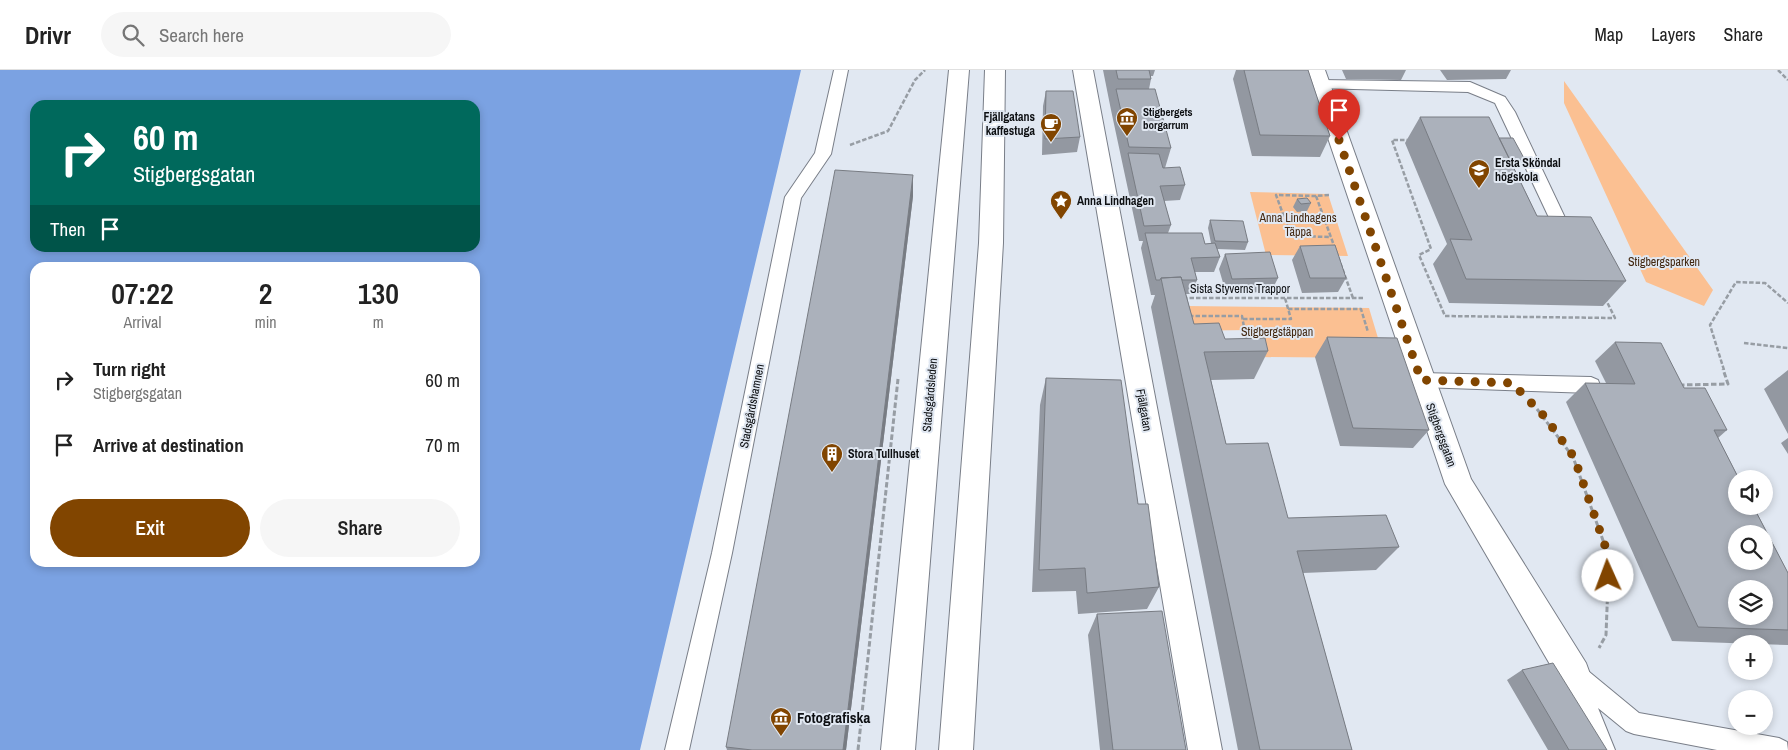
<!DOCTYPE html>
<html lang="en">
<head>
<meta charset="utf-8">
<style>
	body { margin:0; font-family:"Archivo Narrow",sans-serif; background:#f6f6f6; color:#222; height:100vh; display:flex; flex-direction:column; font-size:19px; white-space:nowrap }
	* { box-sizing:border-box; margin:0 }
	p { font-size:16px; color:#767676 }
	.icon { flex:none; width:28px; height:28px; fill:none; stroke:currentColor; stroke-width:2; stroke-linecap:round; stroke-linejoin:round }
	.map { position:relative; flex:1; overflow:hidden }
	.panel { position:absolute; left:30px; top:192px; width:450px; height:305px; display:flex; flex-direction:column; background:#fff; border-radius:15px; box-shadow:0 2px 8px #0003 }
	.panel>* { flex:none }
	.banner { position:absolute; left:30px; top:30px; width:450px; height:152px; border-radius:15px; box-shadow:0 2px 8px #0003; background:#00695c; color:#fff; overflow:hidden }
	.fabs { position:absolute; left:1728px; top:400px; display:grid; gap:10px }
	.fabs a { display:grid; place-items:center; width:45px; height:45px; border-radius:50%; background:#fff; box-shadow:0 2px 8px #0003; font-size:25px }
	.pin { position:absolute; display:grid; place-items:center; width:42px; height:42px; color:#fff; margin:-51px -21px; border-radius:50% 50% 50% 0; rotate:-45deg; box-shadow:0 0 5px #0007 }
	.pin .icon { rotate:45deg }
	.me { position:absolute; width:55px; margin:-28px; rotate:358deg; stroke-linejoin:round; filter:drop-shadow(0 0 4px #0008) }
	.turn { display:flex; align-items:center; gap:18px; height:105px; padding:0 20px; font-size:22px }
	.turn .icon { width:65px; height:65px; stroke-width:2.5 }
	.turn b { display:block; font-size:35px; line-height:42px }
	.then { display:flex; align-items:center; height:48px; padding:0 20px; background:#0003; gap:10px; font-size:19px }
	.eta { display:flex; justify-content:space-evenly; align-items:center; height:85px; text-align:center }
	.eta b { font-size:30px; font-weight:600; line-height:35px }
	.action { display:flex; gap:10px; margin-top:auto; padding:10px 20px }
	.action a { flex:1; height:58px; border-radius:30px; background:#814500; color:#fff; font-size:20px; font-weight:600; line-height:58px; text-align:center }
	.action a+a { background:#f6f6f6; color:#222 }
	ul { padding:0; list-style:none }
	li { display:flex; align-items:center; gap:15px; height:65px; padding:0 20px }
	li div { flex:1 }
	li b { display:block; font-size:19px }
	li em { font-style:normal }
	header { display:flex; align-items:center; gap:30px; box-sizing:border-box; height:70px; padding:0 25px; background:#fff; border-bottom:1px solid #e0e0e0 }
	header strong { font-size:24px }
	nav { display:flex; gap:28px; margin-inline-start:auto; font-size:18px }
	.search { width:350px; height:45px; background:#f6f6f6; display:flex; align-items:center; gap:12px; box-sizing:border-box; padding:0 18px; border-radius:28px; color:#767676; font-size:19px }
	.map>svg:first-child { display:block }
	.green { fill:#fbc092 }
	.water { fill:#7ba2e2; fill-rule:evenodd }
	.lines { fill:none; stroke-linecap:round; stroke-linejoin:round }
	.lane-casing { stroke:#797e88; stroke-width:2 }
	.street-casing { stroke:#797e88; stroke-width:2 }
	.secondary-casing { stroke:#797e88; stroke-width:2 }
	.path-far1 { stroke:#979da4; stroke-width:2.5; stroke-dasharray:4.5 2; stroke-linecap:butt }
	.path { stroke:#979da4; stroke-width:3; stroke-dasharray:5.5 2.5; stroke-linecap:butt }
	.lane { fill:#fff; fill-rule:evenodd }
	.street { fill:#fff; fill-rule:evenodd }
	.secondary { fill:#fff; fill-rule:evenodd }
	.wall { fill:#9398a1 }
	.shaded-wall { fill:#787c83 }
	.building { fill:#abb1bb; stroke:#787c83; fill-rule:evenodd }
	.route { stroke:#814500; stroke-width:9; stroke-dasharray:0 16.2 }
	.labels { text-anchor:middle; stroke-width:4; stroke-linejoin:round; paint-order:stroke }
	.far-poi-label { font-size:11px; font-weight:bold; fill:#0d0f12; stroke:#e1e8f2; text-anchor:start }
	.poi-label { font-size:12px; font-weight:bold; fill:#0d0f12; stroke:#e1e8f2; text-anchor:start }
	.park-label { font-size:12px; fill:#422710; stroke:#e1e8f2 }
	.street-label { font-size:12px; fill:#0d0f12; stroke:#e1e8f2 }
	.near-poi-label { font-size:15px; font-weight:bold; fill:#0d0f12; stroke:#e1e8f2; text-anchor:start }
</style>
</head>
<body>
<header>
<strong>Drivr</strong>
<div class="search"><svg class="icon" aria-label="search" viewBox="0 0 24 24"><circle cx="10" cy="10" r="6"/><path d="M15 15l6 6"/></svg>Search here</div>
<nav><a>Map</a><a>Layers</a><a>Share</a></nav>
</header>
<div class="map">
<svg width="1788" height="680" viewBox="0 0 1788 680">
	<rect width="100%" height="100%" fill="#e1e8f2"/>
	<path class="green" d="M1564,11L1713,220L1704,236L1646,212L1564,33Z
		M1250,122L1328,124L1348,186L1266,185Z
		M1186,236L1369,238L1384,288L1256,287L1248,260L1178,261Z"/>
	<path class="water" d="M0,0H801L640,680H0ZM35,35H475V178H35ZM35,198H475V492H35Z"/>
	<g class="lines">
		<g class="lane-casing">
			<path id="lane" d="M834,0H848L831,84L801,128L732,483L689,680H665L712,483L785,127L815,83Z
				M1320,10L1470,12L1505,27L1515,42L1568,154L1566,158H1554L1552,154L1495,33L1468,22L1315,18L1313,15Z
				M1421,303L1591,307L1598,310L1600,315L1598,320L1591,323L1421,317L1415,315L1412,310L1415,305Z
				M1574,593L1582,596L1639,643L1779,668L1787,672L1788,680H1717L1634,664L1626,661L1598,638L1615,680H1591L1563,605L1566,596Z"/>
		</g>
		<g class="street-casing">
			<path id="street" d="M1073,0H1093L1222,680H1188Z
				M1305,0H1325L1471,409L1586,593L1590,604L1586,615L1574,620L1562,615L1445,414Z"/>
		</g>
		<g class="secondary-casing">
			<path id="secondary" d="M949,0H969L915,680H881Z
				M985,0H1005L1003,173L973,680H939L979,173Z"/>
		</g>
		<path class="path-far1" d="M1778,0L1788,10
			M1411,70H1392L1431,179L1419,185L1445,246L1615,248L1605,228
			M850,75L888,61L915,10L925,0
			M1329,125L1316,126L1353,228
			M1316,126L1276,125L1291,166L1331,167
			M1285,150L1326,151
			M1183,228H1364
			M1288,239H1361L1368,262
			M1189,246H1242L1246,268
			M1243,249H1291L1285,228
			M1744,273L1788,278
			M1724,300L1710,255L1736,212L1765,213L1788,233"/>
		<path class="path" d="M1679,315L1728,314L1723,299
			M1537,339L1573,387L1609,487L1606,565L1599,578
			M858,680L898,309"/>
		<use href="#lane" class="lane"/>
		<use href="#street" class="street"/>
		<use href="#secondary" class="secondary"/>
	</g>
	<path class="wall" d="M1103,0H1155L1153,6H1151V9L1149,19L1171,78L1165,98L1185,115L1180,130L1164,131L1171,155L1168,163L1205,174L1211,173L1208,158L1210,150L1248,172L1245,180L1217,179L1220,187L1214,202H1195L1197,210L1192,224H1186L1194,254L1225,269L1268,281L1254,309L1211,310L1226,374L1288,448L1399,477L1376,500L1303,503L1352,680H1238L1151,237L1155,225H1151L1141,178L1143,171H1139L1111,40Z
		M1236,0H1308L1330,66L1320,87L1252,86L1233,9Z
		M1342,0H1406L1401,10L1346,9Z
		M1440,0H1511L1506,9L1447,10Z
		M1046,21L1080,67L1077,82L1042,85L1043,36Z
		M1420,47L1499,68L1525,90L1519,98H1514L1537,146L1626,211L1603,236L1449,233L1433,194L1447,174L1405,73Z
		M913,105V126L846,680H727L726,677Z
		M1297,129L1311,133L1307,141L1297,142L1293,137Z
		M1300,176L1346,208L1338,222L1302,223L1292,190Z
		M1225,184L1278,208L1271,222L1226,223L1219,199Z
		M1327,267L1429,360L1413,378L1340,376L1315,287Z
		M1615,272L1684,318L1727,360L1718,368L1788,503V575L1672,571L1566,332L1585,313H1606L1595,291Z
		M1788,300V364L1764,319Z
		M1046,308L1138,434L1159,517L1147,539L1078,544L1076,521L1032,522L1040,335Z
		M1788,368V384L1781,373Z
		M1097,544L1186,680H1100L1088,565Z
		M1522,600L1607,680H1548L1507,610Z"/>
	<path class="shaded-wall" d="M913,105V126L846,680H843Z"/>
	<path class="building" d="M1116,0H1149L1151,9H1118Z
		M1244,0H1308L1330,66L1260,65Z
		M1116,19H1155L1171,78L1129,77Z
		M1046,21H1073L1080,67L1045,69Z
		M1420,47H1489L1537,146L1591,147L1626,211L1466,209L1450,169L1472,170Z
		M1499,68H1513L1525,90H1510Z
		M1128,83L1159,84L1163,98L1180,97L1185,115L1160,116L1171,155L1144,156Z
		M835,100L913,105L843,680H752L726,677Z
		M1307,128L1311,133L1301,134L1297,129Z
		M1210,150L1243,151L1248,172L1215,171Z
		M1145,163H1202L1205,174L1215,173L1220,187L1191,188L1197,210H1182L1181,207L1161,208L1160,210H1156Z
		M1335,175L1346,208H1310L1300,176Z
		M1270,182L1278,208L1232,209L1225,184Z
		M1181,207L1194,254L1219,253L1225,269L1265,268L1268,281L1204,282L1226,374L1268,373L1288,448L1386,445L1399,477L1297,481L1352,680H1260L1161,208Z
		M1327,267L1397,268L1429,360L1353,358Z
		M1615,272L1661,273L1684,318H1705L1727,360H1714L1739,409H1736V436H1753L1788,503V560L1698,557L1585,313L1635,314ZM1736,464H1764V491H1736ZM1736,519H1764V546H1736Z
		M1046,308L1121,310L1138,434H1148L1159,517L1087,523L1085,498L1039,500Z
		M1162,541L1186,680H1113L1097,544Z
		M1553,593L1607,680H1569L1522,600Z"/>
	<g class="lines">
		<path class="route" d="M1339,70L1421,310L1512,313L1545,347L1574,387L1609,487L1608,506"/>
	</g>
	<defs>
		<g id="museum-pin" transform="scale(1.125)"><path d="M0 17L-7.5 6A9.5 9.5 0 1 1 7.5 6Z" fill="#814500" stroke="#e1e8f2"/><path d="M0-6L6-3V-2H-6V-3ZM-5-1h2V3h-2ZM-1-1h2V3h-2ZM3-1h2V3H3ZM-6 4H6V6H-6Z" fill="#fff"/></g>
		<g id="cafe-pin" transform="scale(1.125)"><path d="M0 17L-7.5 6A9.5 9.5 0 1 1 7.5 6Z" fill="#814500" stroke="#e1e8f2"/><path d="M-5.5-4.5H6V0H3Q3 3.5 0 3.5H-2.5Q-5.5 3.5-5.5 0ZM3-3.2v2h1.7v-2ZM-6 4.5H4V6H-6Z" fill="#fff"/></g>
		<g id="university-pin" transform="scale(1.125)"><path d="M0 17L-7.5 6A9.5 9.5 0 1 1 7.5 6Z" fill="#814500" stroke="#e1e8f2"/><path d="M0-5L7-2L0 1L-7-2ZM-4 1L0 2.5L4 1V4Q0 6-4 4Z" fill="#fff"/></g>
		<g id="sight-pin" transform="scale(1.125)"><path d="M0 17L-7.5 6A9.5 9.5 0 1 1 7.5 6Z" fill="#814500" stroke="#e1e8f2"/><path d="M0-6L1.8-2.2L6-1.7L2.9 1.2L3.7 5.4L0 3.3L-3.7 5.4L-2.9 1.2L-6-1.7L-1.8-2.2Z" fill="#fff"/></g>
		<g id="building-pin" transform="scale(1.125)"><path d="M0 17L-7.5 6A9.5 9.5 0 1 1 7.5 6Z" fill="#814500" stroke="#e1e8f2"/><path d="M-4-6H4V6H1V3H-1V6H-4ZM-2.5-4.3h1.7v1.8h-1.7ZM.8-4.3h1.7v1.8H.8ZM-2.5-1h1.7V.8h-1.7ZM.8-1h1.7V.8H.8Z" fill="#fff"/></g>
	</defs>
	<g fill-rule="evenodd">
		<use href="#museum-pin" x="1127" y="48"/>
		<use href="#cafe-pin" x="1051" y="54"/>
		<use href="#university-pin" x="1479" y="100"/>
		<use href="#sight-pin" x="1061" y="131"/>
		<use href="#building-pin" x="832" y="384"/>
		<use href="#museum-pin" x="781" y="648"/>
	</g>
	<g class="labels">
		<g class="far-poi-label">
			<text x="1143" y="46">Stigbergets<tspan x="1143" dy="13">borgarrum</tspan></text>
		</g>
		<g class="poi-label">
			<text x="1035" y="51" text-anchor="end">Fjällgatans<tspan x="1035" dy="14">kaffestuga</tspan></text>
			<text x="1495" y="97">Ersta Sköndal<tspan x="1495" dy="14">högskola</tspan></text>
			<text x="1077" y="135">Anna Lindhagen</text>
			<text x="848" y="388">Stora Tullhuset</text>
		</g>
		<g class="park-label">
			<text x="1298" y="152">Anna Lindhagens<tspan x="1298" dy="14">Täppa</tspan></text>
			<text x="1664" y="196">Stigbergsparken</text>
			<text x="1277" y="266">Stigbergstäppan</text>
		</g>
		<g class="street-label">
			<text x="1240" y="223">Sista Styverns Trappor</text>
			<text transform="translate(930 325) rotate(-85)" y="4">Stadsgårdsleden</text>
			<text transform="translate(752 336) rotate(-79)" y="4">Stadsgårdshamnen</text>
			<text transform="translate(1144 340) rotate(80)" y="4">Fjällgatan</text>
			<text transform="translate(1441 365) rotate(70)" y="4">Stigbergsgatan</text>
		</g>
		<g class="near-poi-label">
			<text x="797" y="653">Fotografiska</text>
		</g>
	</g>
</svg>
<div class="fabs">
<a><svg class="icon" aria-label="sound" viewBox="0 0 24 24"><path d="M4 9h4l5-4v14l-5-4H4zM17 9q2 3 0 6"/></svg></a>
<a><svg class="icon" aria-label="search" viewBox="0 0 24 24"><circle cx="10" cy="10" r="6"/><path d="M15 15l6 6"/></svg></a>
<a><svg class="icon" aria-label="layers" viewBox="0 0 24 24"><path d="M12 4l9 5-9 5-9-5zM3 14l9 5 9-5"/></svg></a>
<a>+</a>
<a>−</a>
</div>
<div class="pin" style="left:1339px;top:70px;background:#d93025"><svg class="icon" aria-label="arrive" viewBox="0 0 24 24"><path d="M6 21V4h12l-3 4 3 4H6"/></svg></div>
<svg class="me" style="left:1608px;top:506px" viewBox="-20 -20 40 40"><circle r="19" fill="#fff"/><path d="M0-13L10 11 0 6-10 11z" fill="#814500"/></svg>
<div class="banner">
<div class="turn"><svg class="icon" aria-label="right" viewBox="0 0 24 24"><path d="M7 20v-9h11M14 6l5 5-5 5"/></svg><div><b>60 m</b>Stigbergsgatan</div></div>
<div class="then">Then<svg class="icon" aria-label="arrive" viewBox="0 0 24 24"><path d="M6 21V4h12l-3 4 3 4H6"/></svg></div>
</div>
<section class="panel">
<div class="eta">
<div><b>07:22</b><p>Arrival</p></div>
<div><b>2</b><p>min</p></div>
<div><b>130</b><p>m</p></div>
</div>
<ul>
<li><svg class="icon" aria-label="right" viewBox="0 0 24 24"><path d="M7 20v-9h11M14 6l5 5-5 5"/></svg><div><b>Turn right</b><p>Stigbergsgatan</p></div><em>60 m</em></li>
<li><svg class="icon" aria-label="arrive" viewBox="0 0 24 24"><path d="M6 21V4h12l-3 4 3 4H6"/></svg><div><b>Arrive at destination</b></div><em>70 m</em></li>
</ul>
<div class="action"><a>Exit</a><a>Share</a></div>
</section>
</div>
</body>
</html>
